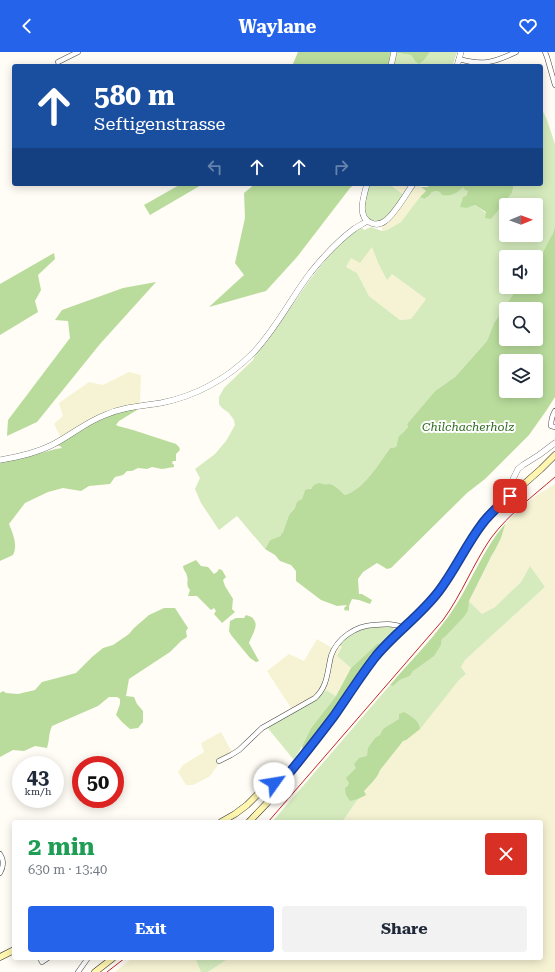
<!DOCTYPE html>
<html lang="en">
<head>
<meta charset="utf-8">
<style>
	body { margin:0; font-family:"Roboto Serif",serif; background:#f2f2f3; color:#1f2937; height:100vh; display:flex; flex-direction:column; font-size:15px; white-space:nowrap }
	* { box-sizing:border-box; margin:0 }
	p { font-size:13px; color:#747a83 }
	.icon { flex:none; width:22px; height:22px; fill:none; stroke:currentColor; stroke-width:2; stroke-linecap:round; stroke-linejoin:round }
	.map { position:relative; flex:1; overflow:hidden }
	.side { position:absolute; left:12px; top:768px; width:531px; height:140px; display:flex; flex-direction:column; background:#fff; border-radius:4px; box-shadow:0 2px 10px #0003 }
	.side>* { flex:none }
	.banner { position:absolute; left:12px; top:12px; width:531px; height:122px; border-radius:4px; box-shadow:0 2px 10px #0003; background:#1a4fa0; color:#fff; overflow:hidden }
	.needle { width:26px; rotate:89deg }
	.tools { position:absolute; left:499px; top:146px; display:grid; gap:8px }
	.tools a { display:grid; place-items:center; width:44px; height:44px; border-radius:4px; background:#fff; box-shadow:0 2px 10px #0003; font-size:20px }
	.speed { position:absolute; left:12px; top:704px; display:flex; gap:8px; font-size:20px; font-weight:700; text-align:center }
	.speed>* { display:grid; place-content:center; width:52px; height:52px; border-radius:50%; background:#fff; box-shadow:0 2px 10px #0003; line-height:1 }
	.speed small { font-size:10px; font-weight:400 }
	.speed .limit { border:6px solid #d22; background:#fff; color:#111 }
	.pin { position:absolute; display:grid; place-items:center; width:34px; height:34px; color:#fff; margin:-17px; border-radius:8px; box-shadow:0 2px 6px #0006 }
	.me { position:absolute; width:44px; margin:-22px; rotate:58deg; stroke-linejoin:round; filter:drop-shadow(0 0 3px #0008) }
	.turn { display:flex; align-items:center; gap:14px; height:84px; padding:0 16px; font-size:18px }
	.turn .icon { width:52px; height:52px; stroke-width:2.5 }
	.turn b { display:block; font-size:28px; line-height:34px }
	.lanes { display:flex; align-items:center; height:38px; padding:0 16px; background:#0003; justify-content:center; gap:20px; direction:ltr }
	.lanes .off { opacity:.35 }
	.round { display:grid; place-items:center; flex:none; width:42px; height:42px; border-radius:4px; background:#f2f2f3 }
	.overview { display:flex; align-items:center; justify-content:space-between; height:68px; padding:0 16px }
	h1 { font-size:24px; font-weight:700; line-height:30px; color:#1e9e55 }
	.cta { display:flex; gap:8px; margin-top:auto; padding:8px 16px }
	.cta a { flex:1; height:46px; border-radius:4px; background:#2563eb; color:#fff; font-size:16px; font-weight:700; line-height:46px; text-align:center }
	.cta a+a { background:#f2f2f3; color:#1f2937 }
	header { display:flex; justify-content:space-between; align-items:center; height:52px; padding:0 16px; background:#2563eb; color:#fff; font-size:18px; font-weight:700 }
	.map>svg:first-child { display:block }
	.farmland { fill:#f6f3d4 }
	.green { fill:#d5ebbd; fill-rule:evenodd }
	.forest { fill:#b9dc9c; fill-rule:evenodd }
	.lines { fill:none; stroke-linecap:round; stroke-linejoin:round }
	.minor-casing { stroke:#444; stroke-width:5.5 }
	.tertiary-casing { stroke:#444; stroke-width:6 }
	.secondary-casing { stroke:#333; stroke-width:7 }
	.minor { stroke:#fff; stroke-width:4.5 }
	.tertiary { stroke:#fff; stroke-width:5.5 }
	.secondary { stroke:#fff6b0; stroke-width:6 }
	.rail { stroke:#c4262e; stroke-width:1 }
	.route-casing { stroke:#184099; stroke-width:10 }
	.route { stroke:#2563eb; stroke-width:7 }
	.labels { text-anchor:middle; stroke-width:4; stroke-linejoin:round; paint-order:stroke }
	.park-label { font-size:12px; font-style:italic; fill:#2f6b1f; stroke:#fff }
</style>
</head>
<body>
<header><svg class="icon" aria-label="back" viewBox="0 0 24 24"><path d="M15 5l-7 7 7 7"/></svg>Waylane<svg class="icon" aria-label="heart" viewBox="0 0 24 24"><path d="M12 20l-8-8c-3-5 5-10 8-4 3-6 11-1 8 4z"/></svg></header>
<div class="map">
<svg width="555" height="920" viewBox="0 0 555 920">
	<rect width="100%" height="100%" fill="#fffdf5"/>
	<path class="farmland" d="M389,132H417L426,139L401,170L387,178L382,179V175L386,172L407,145Z
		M372,194L378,211L387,227L392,222L426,247L411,267L400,268L369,244L357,221L346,215L351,206Z
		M129,320L141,323L140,352L116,357L61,386L54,372L63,364L59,351L89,330L103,333Z
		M555,432V920H208L229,906H541V770H342L358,747L366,743L364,739L369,733L374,729L378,723L380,718L403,689L406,688L459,628L466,622L461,615L465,608L545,535L530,515L521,530L495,555L482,562L469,549L501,486L505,473V472L517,460L534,445Z
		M317,587L332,596L336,591L342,595L337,604L351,616L336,644L326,638L319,645L294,658L291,656L267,619L289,602L304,609Z
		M221,680L234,704L218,713L210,724L201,729L193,733H186L178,720L183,713L204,700L201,691Z
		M132,906H195L201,920H115Z"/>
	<path class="green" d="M430,0H457L453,12L451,14H393L396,1L411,3L415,9L425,7Z
		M541,55L547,68L555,92V174C552,187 544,199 536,210V205H506V235H518L494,271L487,289L455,325L435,339L407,372L408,375L397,391L396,395L390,396C380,412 363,438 345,443C341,440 338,436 335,434C327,429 314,437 305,438L302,447L295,456L289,463L283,480L281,482L282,484L270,488L265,497L237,464L219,478L201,451L195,437L200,426L195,417L215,402L226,389L235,373L234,368L229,361L222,356L219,352V345L224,336L253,308L256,301L266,291L309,229L331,201L343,189L359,176H362L364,178L371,175L382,179L387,178L401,170L420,145L424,147L429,144L432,140L437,139L441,141L463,135L468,139L466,144L467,156L475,153L486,161L504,151L512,141L514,132H541ZM506,153H536V183H506ZM372,195L378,211L387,228L392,222L426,247L411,267L400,268L369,244L357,221L346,215L351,206L360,211Z
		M369,132H389L404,143C398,150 392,161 384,167C381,169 376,170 372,169C359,165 367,141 369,132Z
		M530,514L545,535L465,608L461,615L466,622L459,628L420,677L406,688L403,689L380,718C377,727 370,732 364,739L366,743L358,747L342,770H272L390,633L393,634L400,628L410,624L413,619L441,593L442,587L445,585L464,565L469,549L482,562L495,555L521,530Z
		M371,574H392L395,579L381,593L378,591L351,616L337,604L342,595L339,593C350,581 356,578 371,574Z
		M326,638L336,644L311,676L302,694L294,708L266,674L294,658L319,645Z
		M195,906H229L208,920H201Z"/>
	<path class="forest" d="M298,0H430L425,7L419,12L415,9L411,3L391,0L389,14H292Z
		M181,132H203L150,163L144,153Z
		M255,132H355L350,136L297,205L266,239L209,255L244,223L235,211L245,166L244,141Z
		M429,132H514L512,141L491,167L485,166L486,160L475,153L467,156L460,155L463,145L466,144L468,139L465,138L463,135C456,142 452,144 442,143L441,141L437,139L432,140L429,144L424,147L420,145L426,139L421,135H428Z
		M555,174V345L546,359L529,383L485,427L467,441L391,516L387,517L377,511L363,520L358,527L359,542H362L372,548L370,552L359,548L352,547L349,554V559L347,558L345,559L344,556L347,553L337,554L321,548L296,529V519L291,513L280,509L275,503L265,497L270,488L281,484V482L283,480L289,463L295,456L297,450L302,447L305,438L308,437H311L314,433L319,431C324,433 326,432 330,432C336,433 341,440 345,443C363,438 380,411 390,396L396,395L399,384L403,381L408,375L407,372L435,339L455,325L487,289L494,271L518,235H536V210L542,202L553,181ZM506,257H536V287H506ZM506,309H536V339H506Z
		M54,201L55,207L38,223L41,238L35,249L38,260L0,283V232Z
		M156,230L100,292L37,370L7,384L8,368L70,286L68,269L55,268L62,258L123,236Z
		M136,357L137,358L119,369L116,373L118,374L133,378L176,392L179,395L180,398L176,402V409H173L172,411L174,413V415L162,417L152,415L147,417L138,416L132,419H127L123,423L115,425L110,432L89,434L81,439L63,436L48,440L25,451L9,472C13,482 18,493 13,503L0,509V409L22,406L56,397L62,396L60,394L55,393L89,372L120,360Z
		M505,472V473L501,486L495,498L492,503L469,549L468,558L464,565L445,585L442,587L441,593L434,604L413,619L410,624L400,628L393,634L390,633C412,607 438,582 456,553C473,526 484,496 505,472Z
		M196,508L201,514L208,515L214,522L217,520L219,517L222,518L226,525L223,528L225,534L233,547L232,557L235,560L222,571L214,562L216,559L214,556L211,558L197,544H188L190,538C185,532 189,530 187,524C186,519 184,520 183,514Z
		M164,556H175L188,576L186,579L187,585L181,589L170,600L129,627L126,644L134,645L137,652L143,659V670L138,676L130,677L122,670L116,663L120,652V647L117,645H109L98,654L52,674C48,683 50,687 47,696L35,694L24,699L13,698L0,705V641L3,639L6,641L18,642L35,638L42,630L76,621L92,605L103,596L113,593L129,582L134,576L149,563Z
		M246,563C249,564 253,565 254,568C259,574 251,585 249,591L259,609L256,610L250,606L231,583L229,579L230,569L236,566H244Z
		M378,591L381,593C361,616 345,642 328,667C320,678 311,689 303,699L302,694L311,676L336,644L351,616Z
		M404,660C412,665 419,668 420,677L406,688L403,689L380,718C377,727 370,732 364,739L366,743L358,747L350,749L346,743L345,736L348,734L349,731L346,726L356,716L354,712L359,706L367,704L368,696L375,686L380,683L383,677L399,667V662Z"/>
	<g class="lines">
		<g class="minor-casing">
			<path id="minor" d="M545,0L547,5L555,33
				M459,7C483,14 495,10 516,0
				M58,10L78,0
				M555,359C552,364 551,368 551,374L555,375
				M219,709L231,703L239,698L262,676L315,646C328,634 327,620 331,604C337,586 356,574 373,573C384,572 394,571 404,576
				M0,802C4,808 4,814 0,821
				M40,906L42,910L48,906
				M78,920L88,906"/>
		</g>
		<g class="tertiary-casing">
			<path id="tertiary" d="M391,14L394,0
				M457,14L461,0
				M367,132C364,144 356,165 371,171C376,173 381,172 385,169C395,162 406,142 413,132
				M0,408C18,405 36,401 52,393C70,384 86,370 105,363C123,355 142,354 161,351C196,344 228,326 253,301C276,277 291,246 311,220C324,204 338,189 354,177C358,174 363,172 367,169
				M496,454L511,439L513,427L518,417L523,413L539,403L555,391"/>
		</g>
		<g class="secondary-casing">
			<path id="secondary" d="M285,726C302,705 320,684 336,661C349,643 361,623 376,605C395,581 420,563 439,539C458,515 469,486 489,463L541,417L555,403
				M277,736H283C287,733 287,730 285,726
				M221,770L235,762L247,753L260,740L269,730L274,729
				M249,770L267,751L277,736
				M0,905L14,898
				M95,920L113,906"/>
		</g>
		<use href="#minor" class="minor"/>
		<use href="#tertiary" class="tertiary"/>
		<use href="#secondary" class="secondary"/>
		<path class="rail" d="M268,770L443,568C462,542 473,512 491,486C509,462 532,445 555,425
			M107,920L125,906"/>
	</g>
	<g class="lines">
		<g class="route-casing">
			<path id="route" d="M274,731C275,725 280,723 285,726C302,706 318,685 334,664C348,644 361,623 376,604C395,581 421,563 439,539C455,518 466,493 482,472C490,461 500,453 510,444"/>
		</g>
		<use href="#route" class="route"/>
	</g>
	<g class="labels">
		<g class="park-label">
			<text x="468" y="379">Chilchacherholz</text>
		</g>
	</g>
</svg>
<div class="tools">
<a><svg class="needle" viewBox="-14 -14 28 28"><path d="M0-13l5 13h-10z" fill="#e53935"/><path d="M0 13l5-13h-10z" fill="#747a83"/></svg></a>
<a><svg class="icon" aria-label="sound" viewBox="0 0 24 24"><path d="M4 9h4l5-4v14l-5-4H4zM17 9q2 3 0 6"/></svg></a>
<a><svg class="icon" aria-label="search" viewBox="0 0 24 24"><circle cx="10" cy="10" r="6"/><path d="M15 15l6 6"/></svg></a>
<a><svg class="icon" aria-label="layers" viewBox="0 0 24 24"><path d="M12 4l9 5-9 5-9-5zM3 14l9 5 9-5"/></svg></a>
</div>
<div class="speed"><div>43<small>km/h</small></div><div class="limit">50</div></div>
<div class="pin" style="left:510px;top:444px;background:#d93025"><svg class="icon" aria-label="arrive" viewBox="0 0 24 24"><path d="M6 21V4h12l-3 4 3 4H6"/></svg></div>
<svg class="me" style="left:274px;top:731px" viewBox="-20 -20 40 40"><circle r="19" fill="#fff"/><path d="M0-13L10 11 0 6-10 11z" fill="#2563eb"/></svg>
<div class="banner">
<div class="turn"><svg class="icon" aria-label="ahead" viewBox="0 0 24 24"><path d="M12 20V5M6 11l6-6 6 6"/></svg><div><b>580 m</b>Seftigenstrasse</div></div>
<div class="lanes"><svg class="icon off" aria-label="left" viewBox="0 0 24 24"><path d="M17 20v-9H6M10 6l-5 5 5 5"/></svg><svg class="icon" aria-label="ahead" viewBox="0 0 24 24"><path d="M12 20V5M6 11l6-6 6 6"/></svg><svg class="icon" aria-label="ahead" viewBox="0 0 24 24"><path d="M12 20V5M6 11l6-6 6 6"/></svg><svg class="icon off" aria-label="right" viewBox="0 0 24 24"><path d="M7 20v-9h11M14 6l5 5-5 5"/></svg></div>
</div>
<section class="side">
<div class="overview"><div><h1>2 min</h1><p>630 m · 13:40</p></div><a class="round" style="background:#d93025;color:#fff"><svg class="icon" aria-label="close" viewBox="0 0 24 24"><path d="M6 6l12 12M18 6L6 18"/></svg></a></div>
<div class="cta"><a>Exit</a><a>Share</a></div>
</section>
</div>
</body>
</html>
